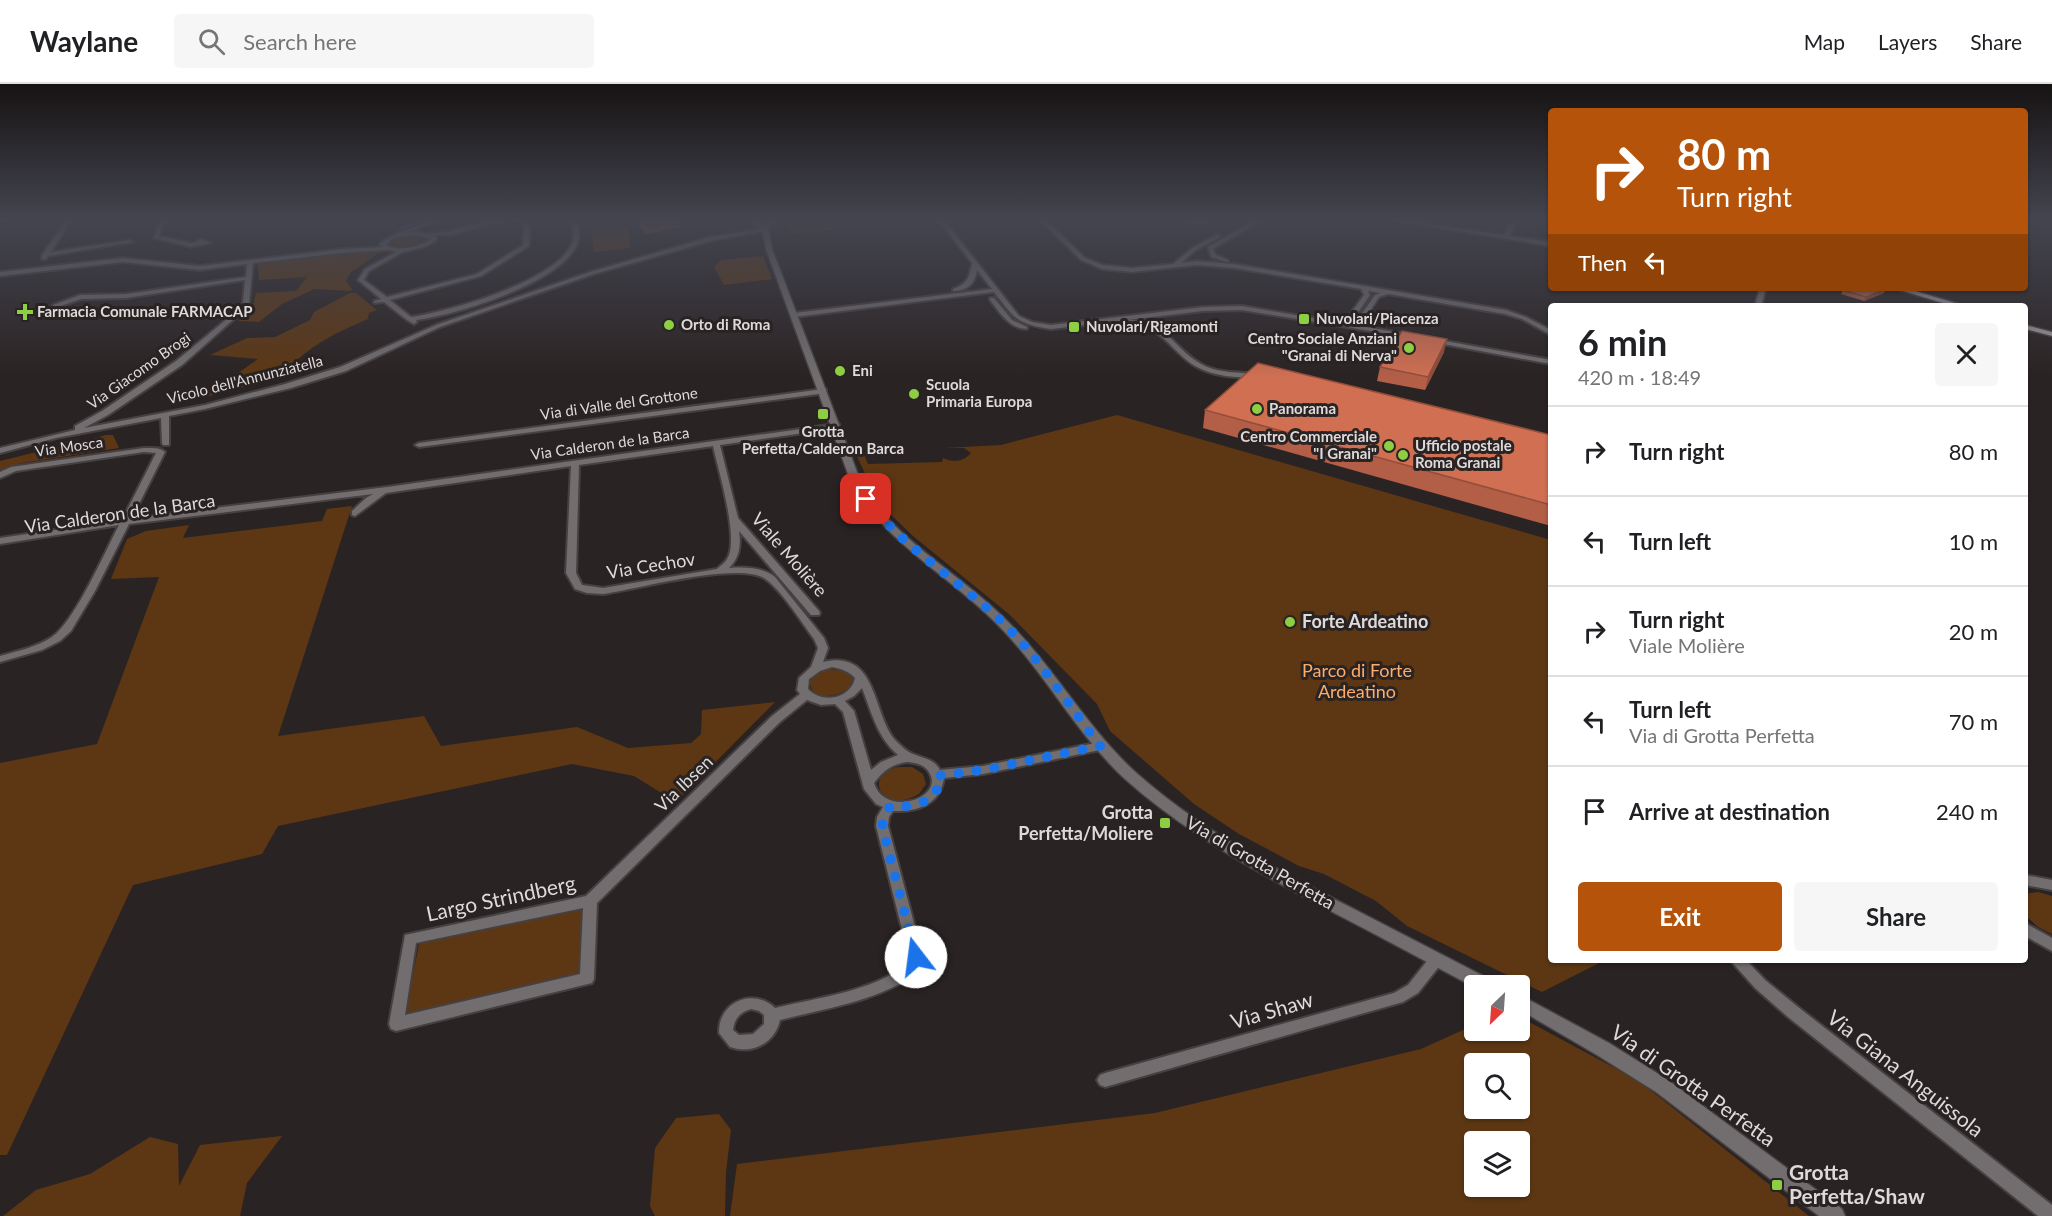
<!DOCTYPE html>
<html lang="en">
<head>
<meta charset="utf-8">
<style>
	body { margin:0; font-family:Lato,sans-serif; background:#f6f6f6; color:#202124; height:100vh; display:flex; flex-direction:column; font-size:22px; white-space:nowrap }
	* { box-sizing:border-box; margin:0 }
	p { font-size:20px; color:#757577 }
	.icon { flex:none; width:33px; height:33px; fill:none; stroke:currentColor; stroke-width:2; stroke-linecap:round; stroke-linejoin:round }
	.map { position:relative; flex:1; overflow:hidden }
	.drawer { position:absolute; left:1548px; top:219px; width:480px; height:660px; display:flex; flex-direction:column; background:#fff; border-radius:6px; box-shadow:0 2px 4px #0004 }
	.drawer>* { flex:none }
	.hud { position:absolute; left:1548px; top:24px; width:480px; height:183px; border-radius:6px; box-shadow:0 2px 4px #0004; background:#b45309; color:#fff; overflow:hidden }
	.needle { width:39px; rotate:205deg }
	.tools { position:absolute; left:1464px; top:891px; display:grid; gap:12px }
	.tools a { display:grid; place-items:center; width:66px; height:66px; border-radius:6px; background:#fff; box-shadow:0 2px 4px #0004; font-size:30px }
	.pin { position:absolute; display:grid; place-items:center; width:51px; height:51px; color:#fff; margin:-26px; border-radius:12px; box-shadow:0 3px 9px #0006 }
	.me { position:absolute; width:66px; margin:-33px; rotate:345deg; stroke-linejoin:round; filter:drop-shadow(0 0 4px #0008) }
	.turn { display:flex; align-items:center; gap:21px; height:126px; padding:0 30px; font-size:27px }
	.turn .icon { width:78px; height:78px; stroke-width:2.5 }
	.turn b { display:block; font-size:42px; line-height:51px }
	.then { display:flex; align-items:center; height:57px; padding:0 30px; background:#0003; gap:12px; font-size:22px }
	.round { display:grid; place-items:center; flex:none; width:63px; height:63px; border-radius:6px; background:#f6f6f6 }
	.headline { display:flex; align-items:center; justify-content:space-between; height:102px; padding:0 30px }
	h1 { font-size:36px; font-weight:700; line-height:45px }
	.primary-button { display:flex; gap:12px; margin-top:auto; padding:12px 30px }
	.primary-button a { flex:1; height:69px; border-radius:6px; background:#b45309; color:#fff; font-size:24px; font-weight:700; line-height:69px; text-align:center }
	.primary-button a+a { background:#f6f6f6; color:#202124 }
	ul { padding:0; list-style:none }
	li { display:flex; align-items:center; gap:18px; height:90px; padding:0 30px; border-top:2px solid #e0e0e0 }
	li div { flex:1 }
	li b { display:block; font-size:22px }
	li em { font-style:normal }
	header { display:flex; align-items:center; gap:36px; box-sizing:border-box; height:84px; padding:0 30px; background:#fff; border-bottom:2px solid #e0e0e0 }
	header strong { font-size:28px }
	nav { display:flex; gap:33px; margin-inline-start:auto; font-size:21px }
	.search { width:420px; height:54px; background:#f6f6f6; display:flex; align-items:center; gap:15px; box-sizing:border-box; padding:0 21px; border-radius:6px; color:#757577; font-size:22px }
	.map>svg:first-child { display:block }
	.green { fill:#5d3713; fill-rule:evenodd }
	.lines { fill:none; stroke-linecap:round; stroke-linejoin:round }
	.stream { stroke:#924d92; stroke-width:3 }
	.minor-casing { stroke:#474040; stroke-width:4 }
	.tertiary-casing { stroke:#474040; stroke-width:3 }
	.secondary-casing { stroke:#474040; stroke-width:3 }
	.minor { fill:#726e70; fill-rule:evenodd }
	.tertiary { fill:#726e70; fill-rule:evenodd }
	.secondary { fill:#9e989b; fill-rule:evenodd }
	.wall { fill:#b35f47 }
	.shaded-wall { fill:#924e39 }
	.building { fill:#d06f52; stroke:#924e39; stroke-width:1.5 }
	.route { stroke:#1a73e8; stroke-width:10; stroke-dasharray:0 18 }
	.poi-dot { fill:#8ece43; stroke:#2a2323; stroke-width:2 }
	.labels { text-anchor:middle; stroke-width:6; stroke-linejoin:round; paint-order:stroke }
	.far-poi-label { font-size:15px; font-weight:bold; fill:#dfdada; stroke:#2a2323; text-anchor:start }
	.far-street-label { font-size:15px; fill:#dfdada; stroke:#2a2323 }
	.street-label { font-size:18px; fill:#dfdada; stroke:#2a2323 }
	.poi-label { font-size:18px; font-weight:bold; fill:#dfdada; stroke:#2a2323; text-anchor:start }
	.park-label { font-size:18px; fill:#fdad67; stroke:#2a2323 }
	.near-street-label { font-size:21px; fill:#dfdada; stroke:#2a2323 }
	.near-poi-label { font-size:21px; font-weight:bold; fill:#dfdada; stroke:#2a2323; text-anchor:start }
</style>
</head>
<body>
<header>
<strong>Waylane</strong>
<div class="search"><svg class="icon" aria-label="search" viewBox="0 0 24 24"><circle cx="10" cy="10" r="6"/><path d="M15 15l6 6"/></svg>Search here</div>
<nav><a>Map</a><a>Layers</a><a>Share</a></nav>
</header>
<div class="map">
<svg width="2052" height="1132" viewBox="0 0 2052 1132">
	<rect width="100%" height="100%" fill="#2a2323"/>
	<path class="green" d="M830,136L835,146L789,150L785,139Z
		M627,141L631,164L594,168L591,144Z
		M418,151L429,154L428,156L407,163L388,161C394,151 408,152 418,151Z
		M354,167L380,168L350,189L346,197L352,205L350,207L314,205L282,220L259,238L238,237L253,222L256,209L296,207L307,193L259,196L258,180Z
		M763,172L772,195L724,201L714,183L721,176Z
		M350,209H356L377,226L369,229L368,235C342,246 318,257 297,276L308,277L298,289L202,314L258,275L210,271L247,254L275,253L310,236L314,228Z
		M1117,331L1551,456V876H1605L1542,908L1407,842L1376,817L1324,790L1299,782L1239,750L1194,720L1110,647L1097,620L1010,531L913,452L889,429L876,413L853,364L862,366L868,380L942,378L943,374C953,379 963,378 971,369L964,364H944L1001,361Z
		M106,351H113L119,364L22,379L0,386V377Z
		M352,422L278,652L424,632L441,662L577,643L628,664L691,659L701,650L702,626L775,618L676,718L634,692L572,680L278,742L262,770L133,801L7,1071H0V679L97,660L159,493L111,495L127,455L146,447L189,441L183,454L322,437L327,425Z
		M829,585L847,588L853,595L850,603C839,613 810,619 810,597L817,589Z
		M898,683H912L923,690L926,700L919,710C906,718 892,719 881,708C874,694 886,686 898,683Z
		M2038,808L2052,812V850L2038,843L2025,831V810Z
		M583,824L580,890L405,931L419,860Z
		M1520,933L1639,997L1809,1132H730L737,1080L1155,1029L1421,965L1474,941V946H1520ZM1474,980H1520V1024H1474ZM1474,1058H1520V1102H1474Z
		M719,1030L731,1046L726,1088L725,1132H655L650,1122L655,1064L676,1034Z
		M282,1052L247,1099L240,1132H3L36,1106L90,1090L150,1053L178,1060L179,1102L200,1061Z"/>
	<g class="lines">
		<path class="stream" d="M401,144L416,140L419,136"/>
		<g class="minor-casing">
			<path id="minor" d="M69,136H76L69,140L51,168L130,156L133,158L48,172L46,175H42V171L65,138Z
				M160,136H166L159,152L192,159L202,155L211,159L191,163L154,154Z
				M434,136L439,137L405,149L416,147L427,150L451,147L486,137L520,136L486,141L451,151H435L437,153L436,157L424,163L403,168L369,187L364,196L387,213L477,190L523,161L524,136H530L529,162L481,192L390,216L411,233C450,227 557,197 572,159C575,152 572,143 572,136H578C578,143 580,152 578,159C562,199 456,231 416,236L417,238L414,240L407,236L384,218L374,219V217L381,215L358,196L365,185L396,168L389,166L342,169L253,179L249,219L243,227L182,281L108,331L84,344L205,321L285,300L340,283L436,241L590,188L710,153L765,144L768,146L711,157L594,190L440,243L346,287L291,304L205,325L169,332V361H163L162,359L161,334L56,354L0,369V364L75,346V342L102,327L176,277L239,225L243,219L245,196L126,214L81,215L58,223L59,228L56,230L53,228V221L80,211L126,210L246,193L247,180L200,186L123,178L0,192V188L123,174L200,182L342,165L382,163L379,161L384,156L397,149ZM416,151L431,155C418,163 400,168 386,161L394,154Z
				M938,136H944L1019,232L1032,238L1051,241L1203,223L1242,222L1344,239L1364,211L1361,205L1234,184L1197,181L1132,188L1102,185L1081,176L1040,136H1046L1085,174L1103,181L1132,184L1173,180L1192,164L1218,150L1221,152L1220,153L1196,166L1181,179L1197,177L1234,180L1506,226L1526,233L1551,246V251L1522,235L1505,230L1388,210L1379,213L1360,242L1412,251L1415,253L1414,254L1242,226L1203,227L1051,245C1017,240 1015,235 994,208L794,233L791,231L794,229L992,205L977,186C975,200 967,207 953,207V205C968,200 969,193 972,179ZM1368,207L1380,209L1375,211L1354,241L1350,240L1370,211Z
				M1182,136H1214L1211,138H1185Z
				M1255,136H1262L1213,165L1216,171L1228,176V178L1211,173L1208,163Z
				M1390,136H1403L1504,151L1511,136H1517L1509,152L1551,158V162Z
				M1760,204H1766L1761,222H1755Z
				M990,214H994L1012,236L1027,243V245C1010,245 1000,229 990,216Z
				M1130,236C1170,239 1174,267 1205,282C1220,289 1239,288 1256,290L1260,292L1256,294C1236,293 1215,293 1197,283C1178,273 1166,251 1146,243C1140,240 1134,240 1128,239L1127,238Z
				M1434,255L1551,276V280L1432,258V256Z
				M823,305H826V309L419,363L415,361L419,359Z
				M836,340H839V344L720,361L738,434L819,527L820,529L819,531H811L739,447C741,461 740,473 729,484C745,483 762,483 775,493L824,554L828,564L823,578C878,565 872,629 895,656C900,661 907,668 913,670C925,675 934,675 940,686L983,682L1100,658L1104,659L1106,662L1104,665L1100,666L983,690L944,694C940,721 917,728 893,727L889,733L888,742L923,873L920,887C880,917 827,924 780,936C775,959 752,971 730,963L719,949C718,918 753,903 775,924C820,913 870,908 908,880L909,873L876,742L877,733L883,723L876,720L864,705L843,628L835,620L821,621L807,616L780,638L597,819L594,895L592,899L396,947L391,945L389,940L405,851L586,812L772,632L800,610L797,606L799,594L811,583L818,564L814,555C802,539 780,504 764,494C736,478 637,505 603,510L587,509L575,505L566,489L571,382L386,409L355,432L352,431V427L366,414L373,410L129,440L95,507L71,547L60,557L42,566L0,578V572C17,567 37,563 52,553C75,537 105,468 119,441L0,460V454L122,436L156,369L144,368L16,387L0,394V388L11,383L144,364C151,364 160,363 165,368L132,434L387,403ZM713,362C718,385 740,456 727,475C725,479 720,482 717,485L603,504L582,501L576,489L579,381ZM832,583C842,585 848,587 855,594C854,597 853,601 851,603C841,617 819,617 808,605L809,595L820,587ZM862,604C872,629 877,653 898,671L881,678L871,686L854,627L845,617L854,612ZM907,678C917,679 926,681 930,690C943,716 884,733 874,699C883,687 892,680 907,678ZM583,824L580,890L405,931L416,859ZM751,925L759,927L764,931V940L753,950L739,951L733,946C734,935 740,928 751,925Z
				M2025,791L2052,796V806L2025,801Z
				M2025,839L2052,854V867L2025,852Z
				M1436,870L1441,872L1443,876L1441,880L1418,909L1403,918L1105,1003L1100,1001L1097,996L1100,991L1105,989L1394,909L1408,901L1431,872Z
				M1730,876H1746L1765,896L1798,923L2052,1121V1132H2038L1788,933L1755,904Z"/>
		</g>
		<g class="tertiary-casing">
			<path id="tertiary" d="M751,136H759V139H768L765,136H772L776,139L768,142L772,165L862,401C897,458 958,488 1004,534C1052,580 1084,640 1133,686C1197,744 1275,785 1352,824C1399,848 1446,873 1493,897L1495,902H1474V903C1430,880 1387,856 1342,833C1266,793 1190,753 1125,695C1075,649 1044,586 995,538C948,491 888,460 852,401L766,165L762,144L753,141V138Z
				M1520,911L1609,959L1668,996L1842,1125L1845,1132H1819L1656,1008L1597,971L1520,926Z"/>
		</g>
		<g class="secondary-casing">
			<path id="secondary" d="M0,136H6L0,139Z
				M1893,204H1905L1965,222H1953Z
				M2025,241L2052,248V252L2025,245Z"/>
		</g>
		<use href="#minor" class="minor"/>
		<use href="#tertiary" class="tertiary"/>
		<use href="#secondary" class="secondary"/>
	</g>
	<path class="wall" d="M636,136H680L681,143L646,150L636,138Z
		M1843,206L1884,209L1864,217L1841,210Z
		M1444,268L1425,306L1377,297L1380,283Z
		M1205,326L1551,351V442L1203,344Z"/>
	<path class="shaded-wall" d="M643,136H680L681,143L646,150Z
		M1886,205L1884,209L1864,217L1866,213Z
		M1447,255L1444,268L1425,306L1428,293Z"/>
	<path class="building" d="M1847,204H1882L1886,205L1866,213L1843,206Z
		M1402,247L1447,255L1428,293L1380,283Z
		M1258,279L1551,351V421L1205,326Z"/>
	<linearGradient id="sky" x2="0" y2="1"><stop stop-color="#171313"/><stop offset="0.46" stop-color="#444550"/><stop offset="1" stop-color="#444550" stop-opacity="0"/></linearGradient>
	<rect width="2052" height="294" fill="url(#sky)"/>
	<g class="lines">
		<path class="route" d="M866,415C902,462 956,495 999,535C1038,572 1067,619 1100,662L983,686L937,692C945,718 908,725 890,722L882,742L916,873"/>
	</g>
	<g class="poi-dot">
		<path d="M22 219h6v6h6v6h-6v6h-6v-6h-6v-6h6z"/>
		<rect x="1298" y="229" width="12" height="12" rx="3"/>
		<circle cx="669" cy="241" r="6"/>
		<rect x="1068" y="237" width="12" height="12" rx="3"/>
		<circle cx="1409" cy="264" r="6"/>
		<circle cx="840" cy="287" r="6"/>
		<circle cx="914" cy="310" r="6"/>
		<circle cx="1257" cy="325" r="6"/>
		<rect x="817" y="324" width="12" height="12" rx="3"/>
		<circle cx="1389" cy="362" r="6"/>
		<circle cx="1403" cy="371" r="6"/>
		<circle cx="1290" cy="538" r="6"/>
		<rect x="1159" y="733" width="12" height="12" rx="3"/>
		<rect x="1771" y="1095" width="12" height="12" rx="3"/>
	</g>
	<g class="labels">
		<g class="far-poi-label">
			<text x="37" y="233">Farmacia Comunale FARMACAP</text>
			<text x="1316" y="240">Nuvolari/Piacenza</text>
			<text x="681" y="246">Orto di Roma</text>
			<text x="1086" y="248">Nuvolari/Rigamonti</text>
			<text x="1397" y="260" text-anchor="end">Centro Sociale Anziani<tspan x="1397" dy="17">"Granai di Nerva"</tspan></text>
			<text x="852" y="292">Eni</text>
			<text x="926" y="306">Scuola<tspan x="926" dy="17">Primaria Europa</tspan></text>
			<text x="1269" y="330">Panorama</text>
			<text x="823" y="353" text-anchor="middle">Grotta<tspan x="823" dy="17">Perfetta/Calderon Barca</tspan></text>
			<text x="1377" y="358" text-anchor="end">Centro Commerciale<tspan x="1377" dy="17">"I Granai"</tspan></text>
			<text x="1415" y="367">Ufficio postale<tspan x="1415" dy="17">Roma Granai</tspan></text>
		</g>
		<g class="far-street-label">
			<text transform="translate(139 287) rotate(-35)" y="5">Via Giacomo Brogi</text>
			<text transform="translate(245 296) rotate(-14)" y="5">Vicolo dell'Annunziatella</text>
			<text transform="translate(619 320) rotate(-8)" y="5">Via di Valle del Grottone</text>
			<text transform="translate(610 360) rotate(-8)" y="5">Via Calderon de la Barca</text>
			<text transform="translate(69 363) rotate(-8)" y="5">Via Mosca</text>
		</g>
		<g class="street-label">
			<text transform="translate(120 430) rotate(-8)" y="6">Via Calderon de la Barca</text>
			<text transform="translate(789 471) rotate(49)" y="6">Viale Molière</text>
			<text transform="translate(651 482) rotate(-9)" y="6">Via Cechov</text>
			<text transform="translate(684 700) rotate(-44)" y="6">Via Ibsen</text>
			<text transform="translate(1260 779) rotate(30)" y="6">Via di Grotta Perfetta</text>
		</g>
		<g class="poi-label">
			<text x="1302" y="544">Forte Ardeatino</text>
			<text x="1153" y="735" text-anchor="end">Grotta<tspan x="1153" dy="21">Perfetta/Moliere</tspan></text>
		</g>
		<g class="park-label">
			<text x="1357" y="593">Parco di Forte<tspan x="1357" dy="21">Ardeatino</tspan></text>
		</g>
		<g class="near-street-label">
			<text transform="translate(501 815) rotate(-12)" y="7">Largo Strindberg</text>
			<text transform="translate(1272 927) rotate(-16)" y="7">Via Shaw</text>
			<text transform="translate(1905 990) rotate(38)" y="7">Via Giana Anguissola</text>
			<text transform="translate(1693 1002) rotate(35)" y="7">Via di Grotta Perfetta</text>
		</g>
		<g class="near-poi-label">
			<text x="1789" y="1096">Grotta<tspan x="1789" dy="24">Perfetta/Shaw</tspan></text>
		</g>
	</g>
</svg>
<div class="tools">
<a><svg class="needle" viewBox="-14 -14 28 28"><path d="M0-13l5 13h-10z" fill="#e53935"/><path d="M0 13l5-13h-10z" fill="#757577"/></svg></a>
<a><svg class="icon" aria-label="search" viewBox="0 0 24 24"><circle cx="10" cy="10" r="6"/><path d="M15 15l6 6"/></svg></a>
<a><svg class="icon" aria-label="layers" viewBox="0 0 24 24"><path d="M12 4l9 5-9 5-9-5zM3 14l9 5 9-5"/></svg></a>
</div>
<div class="pin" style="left:866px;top:415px;background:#d93025"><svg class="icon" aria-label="arrive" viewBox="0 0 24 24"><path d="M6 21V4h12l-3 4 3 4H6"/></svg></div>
<svg class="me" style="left:916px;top:873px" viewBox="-20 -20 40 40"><circle r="19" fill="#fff"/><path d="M0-13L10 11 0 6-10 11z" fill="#1a73e8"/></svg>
<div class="hud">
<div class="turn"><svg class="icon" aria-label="right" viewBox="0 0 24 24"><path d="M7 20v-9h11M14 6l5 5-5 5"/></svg><div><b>80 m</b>Turn right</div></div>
<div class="then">Then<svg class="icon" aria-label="left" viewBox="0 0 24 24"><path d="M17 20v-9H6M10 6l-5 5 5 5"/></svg></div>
</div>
<section class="drawer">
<div class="headline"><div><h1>6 min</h1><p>420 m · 18:49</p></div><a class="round"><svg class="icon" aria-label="close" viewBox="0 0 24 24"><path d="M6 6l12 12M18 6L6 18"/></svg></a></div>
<ul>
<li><svg class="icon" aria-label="right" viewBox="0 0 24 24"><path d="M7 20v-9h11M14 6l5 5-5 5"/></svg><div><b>Turn right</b></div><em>80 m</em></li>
<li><svg class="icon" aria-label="left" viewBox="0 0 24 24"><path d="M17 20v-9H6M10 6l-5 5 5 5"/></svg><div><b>Turn left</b></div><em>10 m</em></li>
<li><svg class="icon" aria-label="right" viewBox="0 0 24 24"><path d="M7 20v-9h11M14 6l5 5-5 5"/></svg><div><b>Turn right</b><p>Viale Molière</p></div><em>20 m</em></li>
<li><svg class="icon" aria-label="left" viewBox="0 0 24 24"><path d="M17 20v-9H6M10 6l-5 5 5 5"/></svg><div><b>Turn left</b><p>Via di Grotta Perfetta</p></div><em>70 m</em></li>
<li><svg class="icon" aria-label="arrive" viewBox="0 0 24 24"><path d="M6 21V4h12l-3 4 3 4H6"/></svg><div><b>Arrive at destination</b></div><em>240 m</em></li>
</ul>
<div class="primary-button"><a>Exit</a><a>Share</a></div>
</section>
</div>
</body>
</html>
